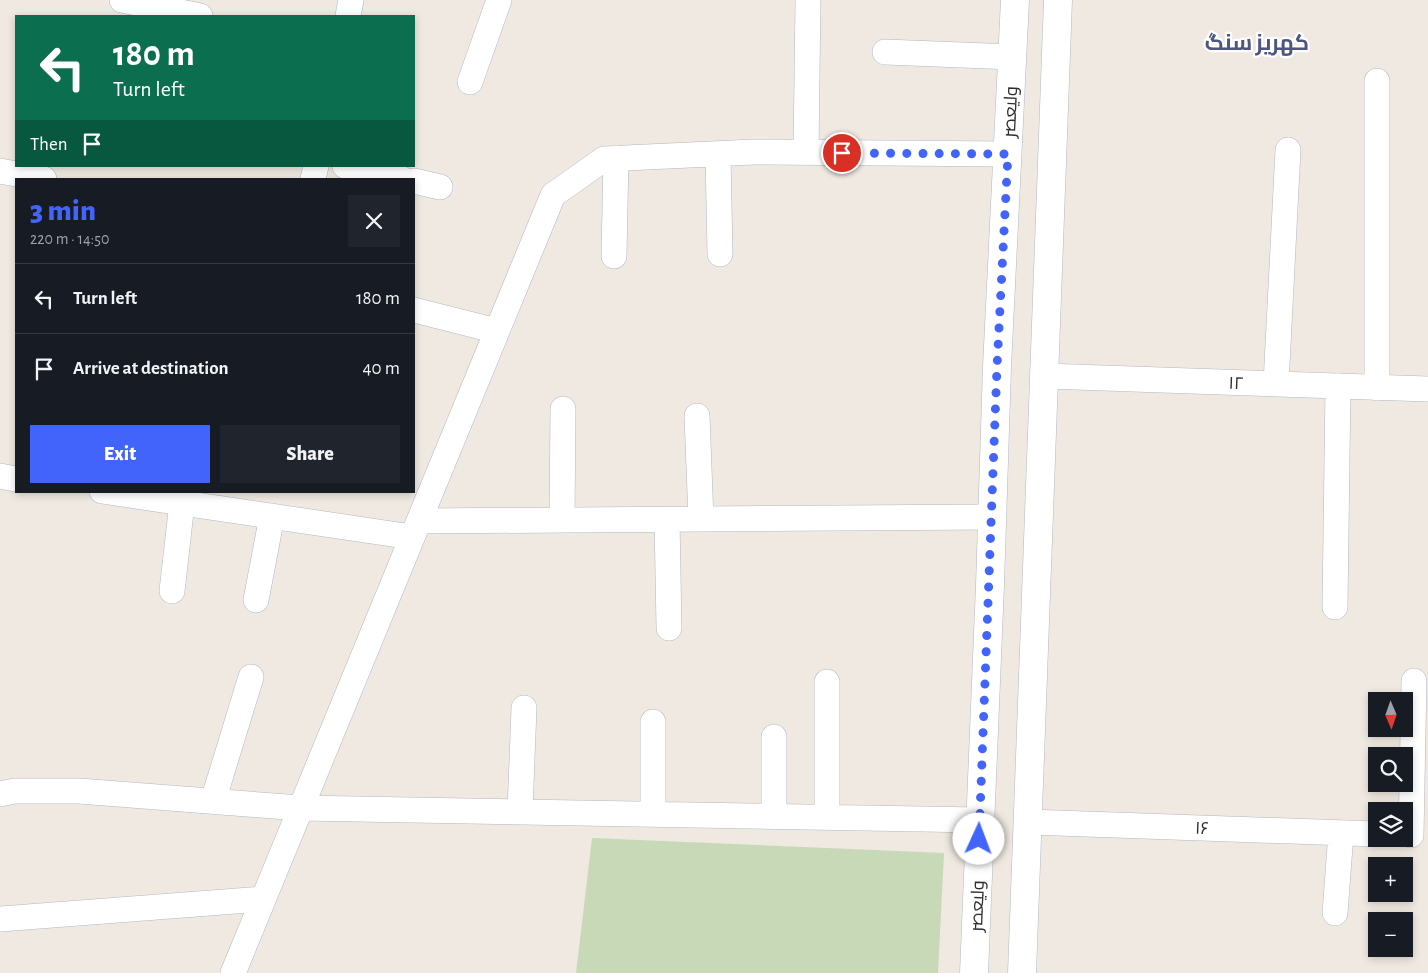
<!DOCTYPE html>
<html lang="en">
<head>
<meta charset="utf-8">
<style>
	body { margin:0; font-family:"Alegreya Sans",Cairo,sans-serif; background:#20242c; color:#f1f3f6; height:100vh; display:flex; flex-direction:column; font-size:19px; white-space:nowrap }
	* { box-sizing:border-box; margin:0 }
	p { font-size:16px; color:#9ea1a6 }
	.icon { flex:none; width:28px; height:28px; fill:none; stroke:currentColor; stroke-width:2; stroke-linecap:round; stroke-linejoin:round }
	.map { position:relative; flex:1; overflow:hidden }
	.details { position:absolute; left:15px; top:178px; width:400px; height:315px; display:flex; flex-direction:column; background:#171b24; border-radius:0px; box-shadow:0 2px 8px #0003 }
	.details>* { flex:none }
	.banner { position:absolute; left:15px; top:15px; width:400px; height:152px; border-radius:0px; box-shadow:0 2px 8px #0003; background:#0b6e4f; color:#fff; overflow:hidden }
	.needle { width:32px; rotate:178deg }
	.controls { position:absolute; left:1368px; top:692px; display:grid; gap:10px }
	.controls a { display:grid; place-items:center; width:45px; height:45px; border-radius:0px; background:#171b24; box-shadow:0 2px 8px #0003; font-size:25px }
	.pin { position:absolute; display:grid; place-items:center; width:42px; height:42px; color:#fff; margin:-21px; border:2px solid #fff; border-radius:50%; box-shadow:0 1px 5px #0007 }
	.me { position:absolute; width:55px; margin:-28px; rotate:2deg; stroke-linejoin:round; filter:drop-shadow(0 0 4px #0008) }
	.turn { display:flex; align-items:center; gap:18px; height:105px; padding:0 15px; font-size:22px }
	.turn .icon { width:65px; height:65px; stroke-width:2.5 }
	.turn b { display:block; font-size:35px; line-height:42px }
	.then { display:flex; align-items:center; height:48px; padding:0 15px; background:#0003; gap:10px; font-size:19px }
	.round { display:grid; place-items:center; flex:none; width:52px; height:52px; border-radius:0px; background:#20242c }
	.overview { display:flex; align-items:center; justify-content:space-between; height:85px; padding:0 15px }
	h1 { font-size:30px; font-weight:800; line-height:38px; color:#4264fb }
	.action { display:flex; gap:10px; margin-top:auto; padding:10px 15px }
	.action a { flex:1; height:58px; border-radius:0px; background:#4264fb; color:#fff; font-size:20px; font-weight:800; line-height:58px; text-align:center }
	.action a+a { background:#20242c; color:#f1f3f6 }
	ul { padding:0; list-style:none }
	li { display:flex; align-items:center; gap:15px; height:70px; padding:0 15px; border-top:1px solid #363941 }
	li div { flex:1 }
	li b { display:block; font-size:19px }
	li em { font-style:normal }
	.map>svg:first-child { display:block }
	.cemetery { fill:#c8d9b8 }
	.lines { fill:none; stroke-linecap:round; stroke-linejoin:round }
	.street-casing { stroke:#b4b7c1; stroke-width:26 }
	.secondary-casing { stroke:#b4b7c1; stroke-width:29 }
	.street { stroke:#fff; stroke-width:25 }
	.secondary { stroke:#fff; stroke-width:28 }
	.route { stroke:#4264fb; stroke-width:9; stroke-dasharray:0 16.2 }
	.labels { text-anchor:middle; stroke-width:4.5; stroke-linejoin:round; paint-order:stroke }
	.street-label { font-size:18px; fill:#2e2e2e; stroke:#fff }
	.district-label { font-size:22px; font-weight:bold; fill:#4d5680; stroke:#fff }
</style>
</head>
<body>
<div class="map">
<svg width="1428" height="973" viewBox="0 0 1428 973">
	<rect width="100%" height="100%" fill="#efe9e1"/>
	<path class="cemetery" d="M592,838L944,853L938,973H576Z"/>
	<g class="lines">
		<g class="street-casing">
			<path id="street" d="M122,0L200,16
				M348,16L351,0
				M885,52L1013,57
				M1377,81V388
				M470,82L499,0
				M806,153L808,0
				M718,154L720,254
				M345,166L402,179
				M0,171L44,179
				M313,179L316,166
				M414,181L440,187
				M614,256L616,158
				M414,310L497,331
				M1044,376L1428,389
				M1276,384L1288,150
				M697,416L701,519
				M0,476L16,479
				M102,491L412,537
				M667,519L669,628
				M562,520L563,409
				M419,521L992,517
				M172,591L182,503
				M256,600L272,516
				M1335,607L1338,386
				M827,682V817
				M774,737V816
				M0,794L15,791H79L300,808L980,820
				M213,801L251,677
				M520,811L524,708
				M653,813V722
				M1028,822L1376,834
				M1411,835L1414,681
				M1335,913L1341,833
				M0,919L263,899
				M233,973L553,195L604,159L754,152L1008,154"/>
		</g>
		<g class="secondary-casing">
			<path id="secondary" d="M974,973L990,585L997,367L1015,0
				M1022,973L1058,0"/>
		</g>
		<use href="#street" class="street"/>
		<use href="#secondary" class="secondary"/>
	</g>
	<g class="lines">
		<path class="route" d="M842,153L1008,154L997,367L979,839"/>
	</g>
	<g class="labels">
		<g class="street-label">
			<text transform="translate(1010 112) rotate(-87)" y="6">ولیعصر</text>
			<text transform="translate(1236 383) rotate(2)" y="6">۱۲</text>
			<text transform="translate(1202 828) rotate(2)" y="6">۱۶</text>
			<text transform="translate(977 906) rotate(-88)" y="6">ولیعصر</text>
		</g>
		<g class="district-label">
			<text x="1257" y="50">کهریز سنگ</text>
		</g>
	</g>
</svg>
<div class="controls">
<a><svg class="needle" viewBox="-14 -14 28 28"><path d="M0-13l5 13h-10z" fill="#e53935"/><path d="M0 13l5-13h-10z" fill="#9ea1a6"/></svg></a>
<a><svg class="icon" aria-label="search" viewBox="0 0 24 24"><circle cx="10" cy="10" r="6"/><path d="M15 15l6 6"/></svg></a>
<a><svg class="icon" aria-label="layers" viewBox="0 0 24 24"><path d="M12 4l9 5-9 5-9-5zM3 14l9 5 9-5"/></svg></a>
<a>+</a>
<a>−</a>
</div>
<div class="pin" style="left:842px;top:153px;background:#d93025"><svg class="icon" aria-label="arrive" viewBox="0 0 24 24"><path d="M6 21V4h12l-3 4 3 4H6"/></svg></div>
<svg class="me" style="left:979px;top:839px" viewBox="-20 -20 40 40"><circle r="19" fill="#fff"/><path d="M0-13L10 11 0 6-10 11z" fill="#4264fb"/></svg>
<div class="banner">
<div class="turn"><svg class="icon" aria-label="left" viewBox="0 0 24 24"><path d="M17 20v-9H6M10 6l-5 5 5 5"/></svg><div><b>180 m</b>Turn left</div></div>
<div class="then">Then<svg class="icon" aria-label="arrive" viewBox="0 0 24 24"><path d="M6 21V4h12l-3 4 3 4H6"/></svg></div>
</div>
<section class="details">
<div class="overview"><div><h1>3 min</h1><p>220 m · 14:50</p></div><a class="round"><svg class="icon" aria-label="close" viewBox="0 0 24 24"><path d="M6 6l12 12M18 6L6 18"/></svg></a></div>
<ul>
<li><svg class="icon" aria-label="left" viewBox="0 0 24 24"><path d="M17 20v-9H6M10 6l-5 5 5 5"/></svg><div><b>Turn left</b></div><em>180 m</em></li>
<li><svg class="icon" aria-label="arrive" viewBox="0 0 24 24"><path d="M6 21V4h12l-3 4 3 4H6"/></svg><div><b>Arrive at destination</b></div><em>40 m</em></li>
</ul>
<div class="action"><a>Exit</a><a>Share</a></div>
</section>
</div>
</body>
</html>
